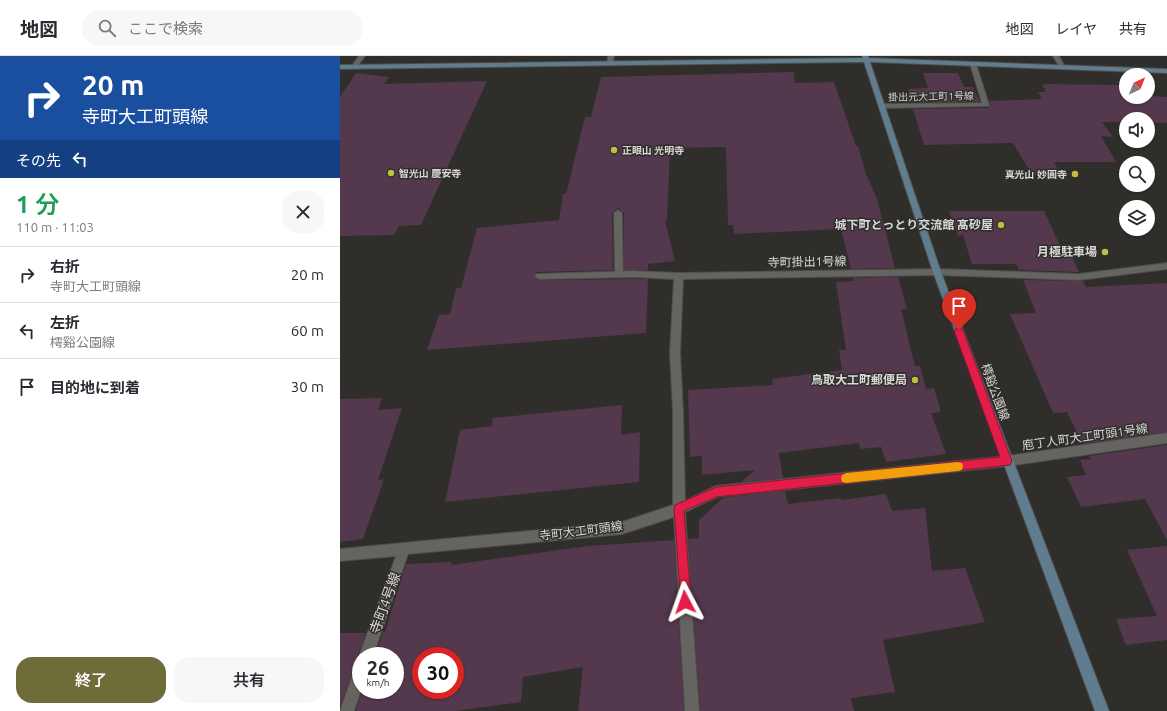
<!DOCTYPE html>
<html lang="ja">
<head>
<meta charset="utf-8">
<style>
	body { margin:0; font-family:Ubuntu,"Noto Sans JP",sans-serif; background:#f7f7f7; color:#2b2b33; height:100vh; display:flex; flex-direction:column; font-size:15px; white-space:nowrap }
	* { box-sizing:border-box; margin:0 }
	p { font-size:13px; color:#7c7c81 }
	.icon { flex:none; width:22px; height:22px; fill:none; stroke:currentColor; stroke-width:2; stroke-linecap:round; stroke-linejoin:round }
	.map { position:relative; flex:1; overflow:hidden }
	.drawer { display:flex; flex-direction:column; background:#fff; width:340px }
	.drawer>* { flex:none }
	.top-card { background:#1a4fa0; color:#fff; overflow:hidden }
	.needle { width:26px; rotate:43deg }
	.controls { position:absolute; left:779px; top:12px; display:grid; gap:8px }
	.controls a { display:grid; place-items:center; width:36px; height:36px; border-radius:50%; background:#fff; box-shadow:0 1px 3px #0004; font-size:20px }
	.speed { position:absolute; left:12px; top:591px; display:flex; gap:8px; font-size:20px; font-weight:700; text-align:center }
	.speed>* { display:grid; place-content:center; width:52px; height:52px; border-radius:50%; background:#fff; box-shadow:0 1px 3px #0004; line-height:1 }
	.speed small { font-size:10px; font-weight:400 }
	.speed .limit { border:6px solid #d22; background:#fff; color:#111 }
	.pin { position:absolute; display:grid; place-items:center; width:34px; height:34px; color:#fff; margin:-41px -17px; border-radius:50% 50% 50% 0; rotate:-45deg; box-shadow:0 0 4px #0007 }
	.pin .icon { rotate:45deg }
	.me { position:absolute; width:44px; margin:-22px; rotate:356deg; stroke-linejoin:round; filter:drop-shadow(0 0 3px #0008) }
	.turn { display:flex; align-items:center; gap:14px; height:84px; padding:0 16px; font-size:18px }
	.turn .icon { width:52px; height:52px; stroke-width:2.5 }
	.turn b { display:block; font-size:28px; line-height:34px }
	.then { display:flex; align-items:center; height:38px; padding:0 16px; background:#0003; gap:8px; font-size:15px }
	.round { display:grid; place-items:center; flex:none; width:42px; height:42px; border-radius:16px; background:#f7f7f7 }
	.overview { display:flex; align-items:center; justify-content:space-between; height:68px; padding:0 16px }
	h1 { font-size:24px; font-weight:600; line-height:30px; color:#1e9e55 }
	.cta { display:flex; gap:8px; margin-top:auto; padding:8px 16px }
	.cta a { flex:1; height:46px; border-radius:16px; background:#6e6d39; color:#fff; font-size:16px; font-weight:600; line-height:46px; text-align:center }
	.cta a+a { background:#f7f7f7; color:#2b2b33 }
	ul { padding:0; list-style:none }
	li { display:flex; align-items:center; gap:12px; height:56px; padding:0 16px; border-top:1px solid #e1e1e2 }
	li div { flex:1 }
	li b { display:block; font-size:15px }
	li em { font-style:normal }
	header { display:flex; align-items:center; gap:24px; box-sizing:border-box; height:56px; padding:0 20px; background:#fff; border-bottom:1px solid #e1e1e2 }
	header strong { font-size:19px }
	nav { display:flex; gap:22px; margin-inline-start:auto; font-size:14px }
	.search { width:280px; height:36px; background:#f7f7f7; display:flex; align-items:center; gap:10px; box-sizing:border-box; padding:0 14px; border-radius:16px; color:#7c7c81; font-size:15px }
	main { display:flex; flex:1; min-height:0 }
	.map>svg:first-child { display:block }
	.building { fill:#54384d; fill-rule:evenodd }
	.lines { fill:none; stroke-linecap:round; stroke-linejoin:round }
	.lane-casing { stroke:#4d4c4a; stroke-width:2 }
	.street-casing { stroke:#4d4c4a; stroke-width:2 }
	.secondary-casing { stroke:#4d4c4a; stroke-width:2 }
	.lane { fill:#656460; fill-rule:evenodd }
	.street { fill:#656460; fill-rule:evenodd }
	.secondary { fill:#5f7d8f; fill-rule:evenodd }
	.route { fill:#e11d48; stroke:#92132f }
	.slow { fill:#f59e0b }
	.poi-dot { fill:#c0be41; stroke:#2f2e2b; stroke-width:1.5 }
	.labels { text-anchor:middle; stroke-width:3; stroke-linejoin:round; paint-order:stroke }
	.far-street-label { font-size:10px; fill:#d8d8d6; stroke:#2f2e2b }
	.far-poi-label { font-size:10px; font-weight:bold; fill:#d8d8d6; stroke:#2f2e2b; text-anchor:start }
	.poi-label { font-size:12px; font-weight:bold; fill:#d8d8d6; stroke:#2f2e2b; text-anchor:end }
	.street-label { font-size:12px; fill:#d8d8d6; stroke:#2f2e2b }
	.near-street-label { font-size:14px; fill:#d8d8d6; stroke:#2f2e2b }
</style>
</head>
<body>
<header>
<strong>地図</strong>
<div class="search"><svg class="icon" aria-label="search" viewBox="0 0 24 24"><circle cx="10" cy="10" r="6"/><path d="M15 15l6 6"/></svg>ここで検索</div>
<nav><a>地図</a><a>レイヤ</a><a>共有</a></nav>
</header>
<main>
<section class="drawer">
<div class="top-card">
<div class="turn"><svg class="icon" aria-label="right" viewBox="0 0 24 24"><path d="M7 20v-9h11M14 6l5 5-5 5"/></svg><div><b>20 m</b>寺町大工町頭線</div></div>
<div class="then">その先<svg class="icon" aria-label="left" viewBox="0 0 24 24"><path d="M17 20v-9H6M10 6l-5 5 5 5"/></svg></div>
</div>
<div class="overview"><div><h1>1 分</h1><p>110 m · 11:03</p></div><a class="round"><svg class="icon" aria-label="close" viewBox="0 0 24 24"><path d="M6 6l12 12M18 6L6 18"/></svg></a></div>
<ul>
<li><svg class="icon" aria-label="right" viewBox="0 0 24 24"><path d="M7 20v-9h11M14 6l5 5-5 5"/></svg><div><b>右折</b><p>寺町大工町頭線</p></div><em>20 m</em></li>
<li><svg class="icon" aria-label="left" viewBox="0 0 24 24"><path d="M17 20v-9H6M10 6l-5 5 5 5"/></svg><div><b>左折</b><p>樗谿公園線</p></div><em>60 m</em></li>
<li><svg class="icon" aria-label="arrive" viewBox="0 0 24 24"><path d="M6 21V4h12l-3 4 3 4H6"/></svg><div><b>目的地に到着</b></div><em>30 m</em></li>
</ul>
<div class="cta"><a>終了</a><a>共有</a></div>
</section>
<div class="map">
<svg width="827" height="655" viewBox="0 0 827 655">
	<rect width="100%" height="100%" fill="#2f2e2b"/>
	<path class="building" d="M454,16L455,27L494,26L516,90H518L526,118L537,143L555,212L511,213L501,173L394,178L393,169H388L386,91L330,92L327,164H325L335,205L308,208V214H284V157L278,152L272,157L273,214L196,216L194,219L199,224L308,223L306,277L87,294L99,259L110,258L116,232H121L137,172L219,164L223,138H226L245,61H251L261,21Z
		M16,17L49,21L44,28L147,25L81,169L59,170L54,179L0,180V41Z
		M583,17H618L624,31H633L640,46H571L568,33L588,32Z
		M702,28L786,29V41H808V35L812,40L827,41V67L808,66V63H786V66H762L773,81L761,80L776,106H714L720,117L692,119L673,87L584,89L573,53L648,52L650,49L649,45L702,43L698,36H706Z
		M609,155H704L722,194H729L739,216L679,214L676,208H632L623,179L618,180Z
		M558,221L567,253H561L575,310H580L586,333L594,332L601,356L591,357L606,398L546,406L541,391L520,393L519,387L439,397L443,422L401,426L415,414L362,419V400L350,401L348,334L433,329L432,323L502,314L499,294H506L496,226L514,225L513,222Z
		M683,224L743,225L746,231L827,227V376L743,388L727,356L713,357L670,258L696,257Z
		M42,342L38,354L62,352L38,424L44,423L23,483L0,486V343Z
		M282,349L281,379L300,376L299,426L105,446L120,374L152,370L153,362Z
		M827,389V484L805,443L741,451L727,421L746,419L740,404L751,403L749,400Z
		M445,435L448,448L501,442V444L546,438L552,455L585,452L592,515L625,512L645,566L543,584L555,636L511,642L514,655H360L348,483L359,482V464L383,442Z
		M334,484L344,655H238L243,611L183,621L181,646L115,655H16L22,634H55V600H35L43,576H45L66,508L112,506L111,509L248,490ZM81,600H115V634H81Z
		M827,490V584L786,589L776,563L817,560L787,494Z
		M0,577H26L18,599L21,607L15,610L0,651Z"/>
	<g class="lines">
		<g class="lane-casing">
			<path id="lane" d="M278,154L282,157L283,218L279,221L275,218L274,157Z"/>
		</g>
		<g class="street-casing">
			<path id="street" d="M19,0H25L16,12H12L11,11Z
				M268,0H274L272,9L267,8Z
				M713,0H719L725,11L724,12H720Z
				M633,6L636,8L649,49L648,50L542,52L539,50L542,48L642,47L630,8Z
				M827,207V213L739,224L597,219L343,223L340,297L343,356L345,445L376,430L667,400L827,377V387L667,410L377,441L345,456L359,655H345L334,461L282,478L68,498L33,600H21V604L19,600L56,500L0,505V493L282,466L333,449V356L330,297L334,223L293,221L199,223L195,220L196,218L293,215L339,217L597,213L739,218Z
				M21,608V634L14,655H0L16,610Z"/>
		</g>
		<g class="secondary-casing">
			<path id="secondary" d="M522,0H528L529,2L827,13V17L530,6L601,216L769,655H755L593,216L524,6L0,13V9L523,2Z"/>
		</g>
		<use href="#lane" class="lane"/>
		<use href="#street" class="street"/>
		<use href="#secondary" class="secondary"/>
	</g>
	<path class="route" d="M619,271L623,274L672,405L670,409L376,441L344,455L351,546L349,550L345,552L341,550L334,452L335,449L376,431L660,401L614,274Z"/>
	<path class="slow" d="M618,406L622,407L623,410L622,414L618,415L506,427L502,426L501,422L502,419L506,417Z"/>
	<g class="poi-dot">
		<circle cx="274" cy="94" r="4"/>
		<circle cx="51" cy="117" r="4"/>
		<circle cx="735" cy="118" r="4"/>
		<circle cx="661" cy="169" r="4"/>
		<circle cx="765" cy="196" r="4"/>
		<circle cx="575" cy="324" r="4"/>
	</g>
	<g class="labels">
		<g class="far-street-label">
			<text transform="translate(591 40) rotate(-1)" y="4">掛出元大工町1号線</text>
		</g>
		<g class="far-poi-label">
			<text x="282" y="98">正眼山 光明寺</text>
			<text x="59" y="121">智光山 慶安寺</text>
			<text x="727" y="122" text-anchor="end">真光山 妙圓寺</text>
		</g>
		<g class="poi-label">
			<text x="653" y="173">城下町とっとり交流館 髙砂屋</text>
			<text x="757" y="200">月極駐車場</text>
			<text x="567" y="328">鳥取大工町郵便局</text>
		</g>
		<g class="street-label">
			<text transform="translate(467 206) rotate(-1)" y="4">寺町掛出1号線</text>
			<text transform="translate(655 336) rotate(70)" y="4">樗谿公園線</text>
			<text transform="translate(745 381) rotate(-8)" y="4">庖丁人町大工町頭1号線</text>
			<text transform="translate(241 475) rotate(-7)" y="4">寺町大工町頭線</text>
		</g>
		<g class="near-street-label">
			<text transform="translate(45 547) rotate(-70)" y="5">寺町4号線</text>
		</g>
	</g>
</svg>
<div class="controls">
<a><svg class="needle" viewBox="-14 -14 28 28"><path d="M0-13l5 13h-10z" fill="#e53935"/><path d="M0 13l5-13h-10z" fill="#7c7c81"/></svg></a>
<a><svg class="icon" aria-label="sound" viewBox="0 0 24 24"><path d="M4 9h4l5-4v14l-5-4H4zM17 9q2 3 0 6"/></svg></a>
<a><svg class="icon" aria-label="search" viewBox="0 0 24 24"><circle cx="10" cy="10" r="6"/><path d="M15 15l6 6"/></svg></a>
<a><svg class="icon" aria-label="layers" viewBox="0 0 24 24"><path d="M12 4l9 5-9 5-9-5zM3 14l9 5 9-5"/></svg></a>
</div>
<div class="speed"><div>26<small>km/h</small></div><div class="limit">30</div></div>
<div class="pin" style="left:619px;top:274px;background:#d93025"><svg class="icon" aria-label="arrive" viewBox="0 0 24 24"><path d="M6 21V4h12l-3 4 3 4H6"/></svg></div>
<svg class="me" style="left:345px;top:546px" viewBox="-20 -20 40 40"><path d="M0-17L14 15 0 8-14 15z" fill="#e11d48" stroke="#fff" stroke-width="4"/></svg>
</div>
</main>
</body>
</html>
